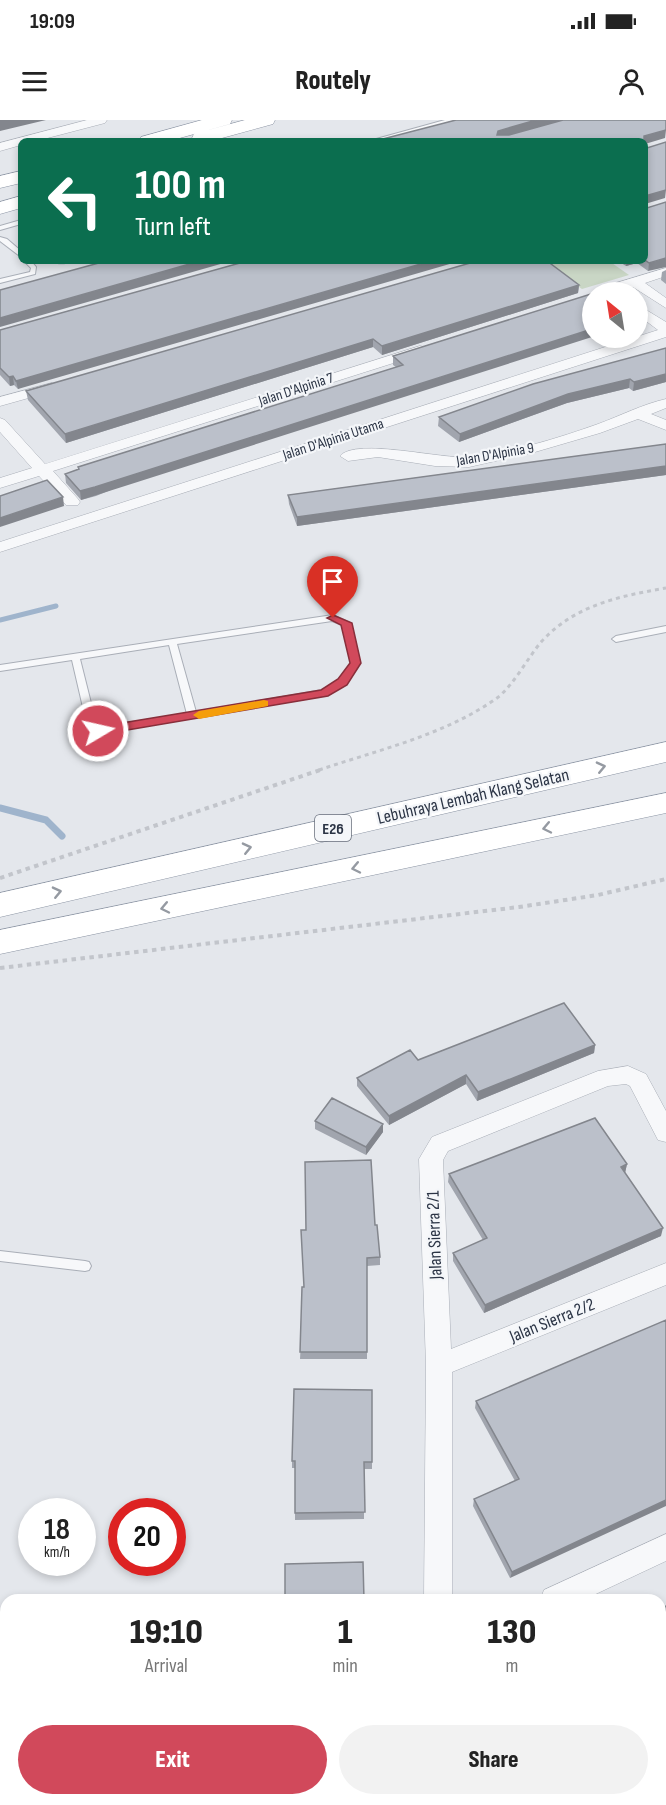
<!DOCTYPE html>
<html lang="en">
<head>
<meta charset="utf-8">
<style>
	body { margin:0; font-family:"Sofia Sans Condensed",sans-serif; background:#f2f2f2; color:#222; height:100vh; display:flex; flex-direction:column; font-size:22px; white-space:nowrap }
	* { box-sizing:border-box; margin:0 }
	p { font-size:20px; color:#767676 }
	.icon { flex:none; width:33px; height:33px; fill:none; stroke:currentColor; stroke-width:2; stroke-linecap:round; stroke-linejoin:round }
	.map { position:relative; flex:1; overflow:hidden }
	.side { position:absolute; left:0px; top:1474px; width:666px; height:212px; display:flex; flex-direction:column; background:#fff; border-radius:18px 18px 0 0; box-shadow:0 3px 9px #0003 }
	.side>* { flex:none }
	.banner { position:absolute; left:18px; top:18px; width:630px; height:126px; border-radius:9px; box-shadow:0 3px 9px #0003; background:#0b6e4f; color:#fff; overflow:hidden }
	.needle { width:39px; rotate:330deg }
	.buttons { position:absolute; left:582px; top:162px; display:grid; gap:12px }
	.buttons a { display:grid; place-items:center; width:66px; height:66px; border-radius:50%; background:#fff; box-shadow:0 3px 9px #0003; font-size:30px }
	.speed { position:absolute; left:18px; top:1378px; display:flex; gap:12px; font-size:30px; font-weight:700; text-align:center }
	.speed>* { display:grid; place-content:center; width:78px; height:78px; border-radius:50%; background:#fff; box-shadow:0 3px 9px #0003; line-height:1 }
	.speed small { font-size:15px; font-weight:400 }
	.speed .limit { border:9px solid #d22; background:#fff; color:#111 }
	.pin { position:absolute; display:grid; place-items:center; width:51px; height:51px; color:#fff; margin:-62px -26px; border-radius:50% 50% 50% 0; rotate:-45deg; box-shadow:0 0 6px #0007 }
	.pin .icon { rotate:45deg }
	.me { position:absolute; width:66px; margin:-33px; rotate:81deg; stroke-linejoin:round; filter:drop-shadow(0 0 4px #0008) }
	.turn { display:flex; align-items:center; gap:21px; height:126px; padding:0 18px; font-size:27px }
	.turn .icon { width:78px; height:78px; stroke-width:2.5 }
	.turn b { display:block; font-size:42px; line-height:51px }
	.eta { display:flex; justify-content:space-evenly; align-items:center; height:102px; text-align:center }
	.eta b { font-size:36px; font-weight:800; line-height:42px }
	.button { display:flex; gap:12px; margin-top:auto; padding:12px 18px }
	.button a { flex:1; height:69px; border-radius:36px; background:#d1495b; color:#fff; font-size:24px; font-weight:800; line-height:69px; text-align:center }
	.button a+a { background:#f2f2f2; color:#222 }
	.status { display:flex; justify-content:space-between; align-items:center; height:42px; padding:0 30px; background:#fff; direction:ltr }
	.status svg { height:16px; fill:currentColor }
	header { display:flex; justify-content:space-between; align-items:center; height:78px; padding:0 18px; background:#fff; font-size:27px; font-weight:800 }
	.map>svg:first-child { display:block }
	.green { fill:#c9d6c5 }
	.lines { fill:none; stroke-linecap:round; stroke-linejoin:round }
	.stream-far1 { stroke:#9fb4cc; stroke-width:5 }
	.stream { stroke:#9fb4cc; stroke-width:7 }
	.service-casing { stroke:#a9aeb7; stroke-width:2 }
	.minor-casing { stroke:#a9aeb7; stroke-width:1 }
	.motorway-casing { stroke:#8b94a3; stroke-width:1 }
	.path-far1 { stroke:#c2c5cb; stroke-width:3; stroke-dasharray:4 4; stroke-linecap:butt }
	.path { stroke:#c2c5cb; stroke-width:4; stroke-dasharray:4.5 4.5; stroke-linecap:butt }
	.service { fill:#f7f8fa; fill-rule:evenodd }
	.minor { fill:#f7f8fa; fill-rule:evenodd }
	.motorway { fill:#fff; fill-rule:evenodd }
	.wall { fill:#a1a5ae }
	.shaded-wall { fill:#83868d }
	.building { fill:#bbc0ca; stroke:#83868d; stroke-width:1.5 }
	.oneway { stroke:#959aa2 }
	.route { fill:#d1495b; stroke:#882f3b; stroke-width:1.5 }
	.slow { fill:#f59e0b }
	.labels { text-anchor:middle; stroke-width:4.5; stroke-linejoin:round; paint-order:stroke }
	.far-street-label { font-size:15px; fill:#2b3445; stroke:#f4f6f9 }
	.shield { fill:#f4f6f9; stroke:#676e7b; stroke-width:1.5 }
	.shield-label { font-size:16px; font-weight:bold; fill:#2b3445 }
	.street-label { font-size:18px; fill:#2b3445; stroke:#f4f6f9 }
</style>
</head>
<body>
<div class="status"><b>19:09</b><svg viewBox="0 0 49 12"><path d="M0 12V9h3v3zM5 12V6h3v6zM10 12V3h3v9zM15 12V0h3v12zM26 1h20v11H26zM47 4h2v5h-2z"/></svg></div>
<header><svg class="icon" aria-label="menu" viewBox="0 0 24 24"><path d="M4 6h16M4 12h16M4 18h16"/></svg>Routely<svg class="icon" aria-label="person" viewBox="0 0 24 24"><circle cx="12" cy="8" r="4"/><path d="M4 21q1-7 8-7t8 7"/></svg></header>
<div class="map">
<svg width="666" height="1685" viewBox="0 0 666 1685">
	<rect width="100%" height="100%" fill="#e4e7ec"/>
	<path class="green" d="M542,141H609L629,155L582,169Z"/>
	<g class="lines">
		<path class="stream-far1" d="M0,500L56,486"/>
		<path class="stream" d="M0,688L46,700L62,716"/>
		<g class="service-casing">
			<path id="service" d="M445,0H455L379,21H369Z
				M21,100V104L0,110V106Z
				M0,117L7,119L21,131V137L0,121Z
				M24,141H31L36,147L35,154L0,163V159L30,152L31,148Z
				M54,141H69C66,144 57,144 54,141Z
				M333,495L350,503L360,543L345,564L327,575L98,614L88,609L72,540L0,551V545ZM332,501L342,505L352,543L339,560L322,570L196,592L177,524ZM169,525L187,594L97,607L80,539Z
				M666,506V512L616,522L612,519L616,516Z
				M0,1131L85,1141L89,1142L91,1146L89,1150L85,1151L0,1141Z"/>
		</g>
		<g class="minor-casing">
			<path id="minor" d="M87,0H107L105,3L36,21H21V25L0,31V23Z
				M666,148V156L645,163L666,178V188L633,167L614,172H594L596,169Z
				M638,185L666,202V217L0,432V422L658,210L638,195Z
				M420,226L425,227L427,230L425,233L53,351L78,379L80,382L78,385H66L39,356L0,368V358L32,348L0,312V298L5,300L45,344Z
				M52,263L59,267L57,270L0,286V277Z
				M666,279V288L651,294L666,300V310L638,299L600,313L535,332L469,347L435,346L378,337L348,341L340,336C356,317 443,340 470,337C510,333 559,318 598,304C620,296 643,284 666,279Z
				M628,946L646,954L666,991V1022L658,1020L630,966L626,964L608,966L448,1031L443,1040L451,1229L666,1143V1165L452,1252V1480H424L426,1245L419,1039L432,1017L598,951Z
				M666,1414V1441L583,1480H540L544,1470Z
				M415,1680H445V1685H415Z"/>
		</g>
		<g class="motorway-casing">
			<path id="motorway" d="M202,0H232L230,4L169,21H139L141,17Z
				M245,0H275L273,4L211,21H194L192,18L194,14Z
				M21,51V63L0,68V56Z
				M21,76V88L0,94V82Z
				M666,622V642L0,797V773Z
				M666,673V693L0,834V810Z"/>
		</g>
		<path class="path-far1" d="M319,650C378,630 445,615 497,578C514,565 528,537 542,521C575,485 620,476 666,468"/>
		<path class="path" d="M0,758L323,649
			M0,848L519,787L598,775L666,759"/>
		<use href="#service" class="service"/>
		<use href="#minor" class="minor"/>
		<use href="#motorway" class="motorway"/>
	</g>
	<path class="wall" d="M666,82L648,151L637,143L626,146L618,141H645V86L647,88Z
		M247,141L18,269L14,265L10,266L0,255V210Z
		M666,150V164L661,160L662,152Z
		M579,165L578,173L382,235L373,227L66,323L28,280L26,271Z
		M591,174L96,376L81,380L66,363L65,354L78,350V347L396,247L393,245V236Z
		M665,226L666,262L633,271L629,268L567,283L459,322L438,306L439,297L665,229Z
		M666,324V355L297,406L289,384L288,375Z
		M595,925L594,933L477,981L466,964L389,1005L357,966V958L418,940Z
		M315,1001L383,1004V1012L366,1035L315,1009Z
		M627,1044L625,1053L661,1116L484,1193L453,1141V1133L483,1120L448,1062L449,1054Z
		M375,1105L380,1137V1145L367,1146V1239H300L304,1167Z
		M666,1200L510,1458L473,1386L474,1379L515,1361L475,1288L476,1281Z
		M372,1270V1349H364V1399L295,1400V1348H292V1341Z
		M514,1680H660L666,1685H517Z"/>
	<path class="shaded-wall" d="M0,0H46L0,11Z
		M536,0H564L497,19L498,11Z
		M666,10L665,18L645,24V21H644V16Z
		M666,70L665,78L645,84V76Z
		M666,138V147L648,151L649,143Z
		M200,141H231L0,207V198Z
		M431,141H460L18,269L16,261Z
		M627,141H637V143L626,146Z
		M579,165L578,173L382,235V226Z
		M592,209V217L81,380L80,371Z
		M373,219V227L66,323L65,314Z
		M666,254V262L633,271L634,262Z
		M13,256L14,265L10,266L9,257Z
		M630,259L629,268L567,283L459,322L460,314L568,274Z
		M666,346V355L297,406V397Z
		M63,377L64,386L0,407V398Z
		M595,925L594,933L477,981L478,972Z
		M466,955V964L389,1005V996Z
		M383,1004V1012L366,1035V1027Z
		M627,1044L625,1053L621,1047Z
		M663,1108L661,1116L484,1193L485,1185Z
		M666,1380V1386L510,1458L512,1452Z"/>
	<path class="building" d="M456,0H536L498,11L497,15H509L563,0H666V10L644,16V21H375Z
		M666,22V70L645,76V27L647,28Z
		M666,82V138L649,143L645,140V86L647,88Z
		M106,141H200L0,198V170Z
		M247,141H431L16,261L13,256L9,257L0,248V210Z
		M477,141H547L579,165L382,226L373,219L65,314L26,271Z
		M591,174H592V209L95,367L80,371L65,354L79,349L78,347L403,245L393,236Z
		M666,228V254L634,262L630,259L568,274L460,314L439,297L533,264Z
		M666,324V346L297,397L288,375Z
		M47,360L63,377L0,398V376Z
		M564,883L595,925L478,972L466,955L389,996L357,958L410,930L418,940Z
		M332,978L383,1004L366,1027L315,1001Z
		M595,998L627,1044L621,1047L663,1108L485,1185L453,1133L487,1118L449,1054Z
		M371,1040L375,1105H377L380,1137L367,1138V1232H300L302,1167H304L301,1110H306L305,1042Z
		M666,1200V1380L512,1452L474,1379L519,1359L476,1281Z
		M294,1269L372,1270V1342H364L365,1392L295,1393V1341H292Z
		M363,1442L364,1480H285V1444Z
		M666,1486V1685H521L518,1680H660V1489Z
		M270,1680H356V1685H269Z"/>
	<defs><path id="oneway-chevron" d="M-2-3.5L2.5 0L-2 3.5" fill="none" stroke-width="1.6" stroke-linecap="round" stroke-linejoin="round" transform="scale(1.5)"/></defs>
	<g class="oneway">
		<use href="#oneway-chevron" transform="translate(601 647) rotate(-13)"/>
		<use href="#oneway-chevron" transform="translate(547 708) rotate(168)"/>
		<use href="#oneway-chevron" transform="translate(247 728) rotate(-13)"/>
		<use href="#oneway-chevron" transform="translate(356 748) rotate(168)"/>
		<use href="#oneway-chevron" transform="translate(57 772) rotate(-13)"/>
		<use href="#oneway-chevron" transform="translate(165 788) rotate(168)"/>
	</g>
	<path class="route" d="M333,495L352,503L361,543L347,565L328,576L98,615L92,611L98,607L321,570L338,559L350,543L341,505L327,498Z"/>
	<path class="slow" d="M264,580L268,581V586L199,599L193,595L199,591Z"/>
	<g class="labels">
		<g class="far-street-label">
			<text transform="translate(296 269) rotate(-18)" y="5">Jalan D'Alpinia 7</text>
			<text transform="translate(333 319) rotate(-18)" y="5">Jalan D'Alpinia Utama</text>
			<text transform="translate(495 334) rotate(-10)" y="5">Jalan D'Alpinia 9</text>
		</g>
		<rect class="shield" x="315" y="695" width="36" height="26" rx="4.5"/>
		<g class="shield-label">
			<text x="333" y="714">E26</text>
		</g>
		<g class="street-label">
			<text transform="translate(473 676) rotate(-13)" y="6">Lebuhraya Lembah Klang Selatan</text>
			<text transform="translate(434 1115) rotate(-92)" y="6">Jalan Sierra 2/1</text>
			<text transform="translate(552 1200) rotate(-22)" y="6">Jalan Sierra 2/2</text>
		</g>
	</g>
</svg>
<div class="buttons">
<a><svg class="needle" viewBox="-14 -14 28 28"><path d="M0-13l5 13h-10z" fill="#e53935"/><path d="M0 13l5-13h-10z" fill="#767676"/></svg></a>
</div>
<div class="speed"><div>18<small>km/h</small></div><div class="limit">20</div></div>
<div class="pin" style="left:333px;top:498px;background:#d93025"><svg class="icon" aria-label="arrive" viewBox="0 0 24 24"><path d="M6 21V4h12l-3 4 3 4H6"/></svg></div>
<svg class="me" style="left:98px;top:611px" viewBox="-20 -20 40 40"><circle r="17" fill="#d1495b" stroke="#fff" stroke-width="3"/><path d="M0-11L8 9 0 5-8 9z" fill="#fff"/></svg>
<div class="banner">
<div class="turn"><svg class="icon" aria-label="left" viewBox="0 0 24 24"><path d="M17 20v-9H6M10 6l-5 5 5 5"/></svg><div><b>100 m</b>Turn left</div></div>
</div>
<section class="side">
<div class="eta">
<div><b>19:10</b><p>Arrival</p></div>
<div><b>1</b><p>min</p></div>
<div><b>130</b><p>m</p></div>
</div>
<div class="button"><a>Exit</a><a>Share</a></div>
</section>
</div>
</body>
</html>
